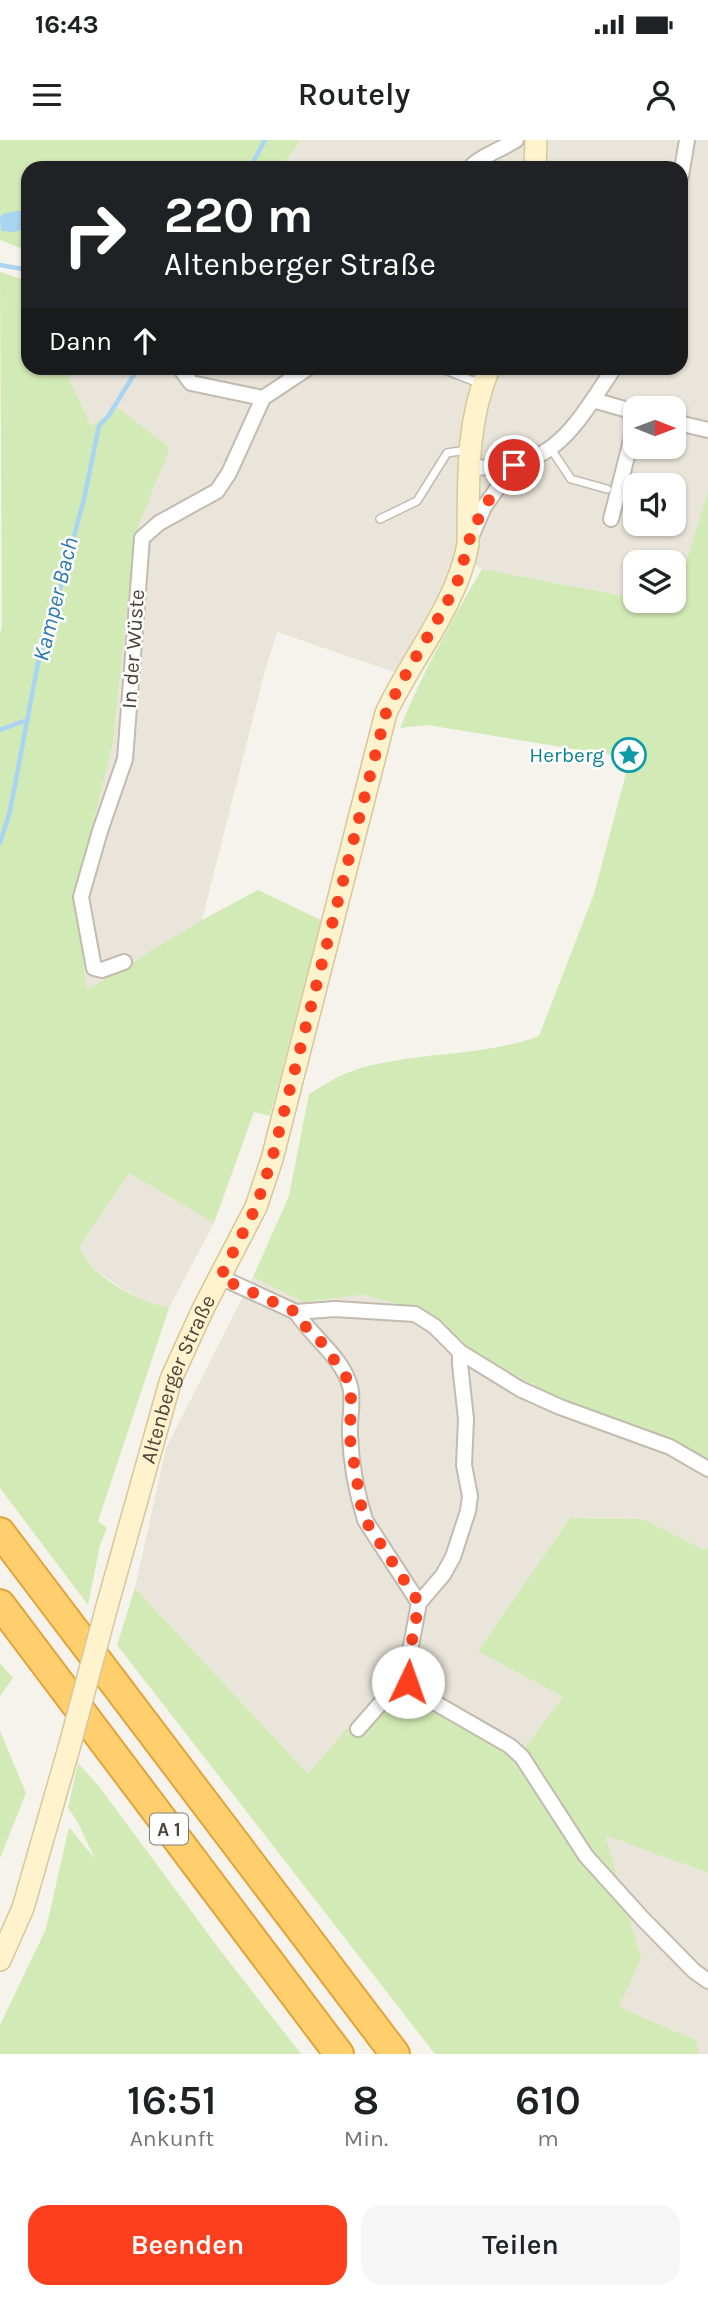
<!DOCTYPE html>
<html lang="de">
<head>
<meta charset="utf-8">
<style>
	body { margin:0; font-family:Karla,sans-serif; background:#f6f6f6; color:#202124; height:100vh; display:flex; flex-direction:column; font-size:26px; white-space:nowrap }
	* { box-sizing:border-box; margin:0 }
	p { font-size:23px; color:#757577 }
	.icon { flex:none; width:38px; height:38px; fill:none; stroke:currentColor; stroke-width:2; stroke-linecap:round; stroke-linejoin:round }
	.map { position:relative; height:1914px; overflow:hidden }
	.drawer { display:flex; flex-direction:column; background:#fff; flex:1 }
	.drawer>* { flex:none }
	.banner { position:absolute; left:21px; top:21px; width:667px; height:214px; border-radius:21px; box-shadow:0 2px 5px #0004; background:#202124; color:#fff; overflow:hidden }
	.needle { width:46px; rotate:91deg }
	.buttons { position:absolute; left:623px; top:256px; display:grid; gap:14px }
	.buttons a { display:grid; place-items:center; width:63px; height:63px; border-radius:14px; background:#fff; box-shadow:0 2px 5px #0004; font-size:35px }
	.pin { position:absolute; display:grid; place-items:center; width:60px; height:60px; color:#fff; margin:-30px; border:4px solid #fff; border-radius:50%; box-shadow:0 2px 7px #0007 }
	.me { position:absolute; width:77px; margin:-38px; rotate:3deg; stroke-linejoin:round; filter:drop-shadow(0 0 5px #0008) }
	.turn { display:flex; align-items:center; gap:24px; height:147px; padding:0 28px; font-size:32px }
	.turn .icon { width:91px; height:91px; stroke-width:2.5 }
	.turn b { display:block; font-size:49px; line-height:60px }
	.then { display:flex; align-items:center; height:66px; padding:0 28px; background:#0003; gap:14px; font-size:26px }
	.eta { display:flex; justify-content:space-evenly; align-items:center; height:119px; text-align:center }
	.eta b { font-size:42px; font-weight:600; line-height:49px }
	.primary-button { display:flex; gap:14px; margin-top:auto; padding:14px 28px }
	.primary-button a { flex:1; height:80px; border-radius:21px; background:#fc3f1d; color:#fff; font-size:28px; font-weight:600; line-height:80px; text-align:center }
	.primary-button a+a { background:#f6f6f6; color:#202124 }
	.status { display:flex; justify-content:space-between; align-items:center; height:49px; padding:0 35px; background:#fff; direction:ltr }
	.status svg { height:19px; fill:currentColor }
	header { display:flex; justify-content:space-between; align-items:center; height:91px; padding:0 28px; background:#fff; font-size:32px; font-weight:600 }
	.map>svg:first-child { display:block }
	.residential { fill:#eae5da; fill-rule:evenodd }
	.green { fill:#d2eab5 }
	.water { fill:#a9d4f2 }
	.lines { fill:none; stroke-linecap:round; stroke-linejoin:round }
	.stream { stroke:#a9d4f2; stroke-width:4.5 }
	.service-casing { stroke:#c2bbae; stroke-width:10 }
	.minor-casing { stroke:#c2bbae; stroke-width:18 }
	.secondary-casing { stroke:#d6c79b; stroke-width:24 }
	.motorway-casing { stroke:#e0a43c; stroke-width:32 }
	.service { stroke:#fff; stroke-width:7 }
	.minor { stroke:#fff; stroke-width:14 }
	.secondary { stroke:#fff3cd; stroke-width:21 }
	.motorway { stroke:#ffcf6e; stroke-width:28 }
	.secondary-bridge-casing { stroke:#d6c79b; stroke-width:24; stroke-linecap:butt }
	.secondary-bridge { stroke:#fff3cd; stroke-width:21 }
	.route { stroke:#fc3f1d; stroke-width:12; stroke-dasharray:0 21.6 }
	.labels { text-anchor:middle; stroke-width:5; stroke-linejoin:round; paint-order:stroke }
	.shield { fill:#fff; stroke:#817c74; stroke-width:2 }
	.shield-label { font-size:19px; font-weight:bold; fill:#4b4439 }
	.street-label { font-size:21px; fill:#4b4439; stroke:#fff }
	.culture-label { font-size:21px; fill:#0d838f; stroke:#fff; text-anchor:end }
	.water-label { font-size:23px; font-style:italic; fill:#2e7ab2; stroke:#fff }
</style>
</head>
<body>
<div class="status"><b>16:43</b><svg viewBox="0 0 49 12"><path d="M0 12V9h3v3zM5 12V6h3v6zM10 12V3h3v9zM15 12V0h3v12zM26 1h20v11H26zM47 4h2v5h-2z"/></svg></div>
<header><svg class="icon" aria-label="menu" viewBox="0 0 24 24"><path d="M4 6h16M4 12h16M4 18h16"/></svg>Routely<svg class="icon" aria-label="person" viewBox="0 0 24 24"><circle cx="12" cy="8" r="4"/><path d="M4 21q1-7 8-7t8 7"/></svg></header>
<div class="map">
<svg width="708" height="1914" viewBox="0 0 708 1914">
	<rect width="100%" height="100%" fill="#f6f3ec"/>
	<path class="residential" d="M301,0H708V351L673,464L650,460H674V422H635V458L482,429L460,415L403,535L277,492L264,534L202,780L87,851L75,756L113,603L135,395L170,308L91,287L64,228H681V28H281ZM635,268H674V306H635ZM635,345H674V383H635Z
		M129,1033L214,1083L169,1168L145,1162L121,1148L94,1129L79,1107Z
		M253,1137L304,1162L363,1155L413,1168L477,1214L567,1263L674,1299L708,1321V1407L704,1410L643,1379L570,1378L479,1511L563,1557L517,1618L308,1634L135,1448L166,1308Z
		M605,1694L708,1733V1914H699L696,1900L618,1867Z"/>
	<path class="green" d="M0,0H301L281,28H28V111L0,100Z
		M0,132L28,141V228H64L91,286L118,268L170,308L135,395L113,603L75,756L87,850L202,780L258,750L321,780L270,976L254,972L214,1083L129,1033L79,1107C84,1114 89,1124 95,1130C116,1149 143,1162 169,1168L98,1381L107,1388L100,1405L88,1465L0,1348V495L2,484Z
		M708,351V1321L674,1299L567,1263L477,1214L413,1168L363,1155L304,1162L253,1137L289,1056L309,954C323,946 337,936 352,931C412,911 480,918 539,896L594,754L630,618L427,585L400,588C423,532 451,481 482,429L635,458V460L673,464Z
		M570,1378L643,1379L704,1410L708,1407V1733L605,1695L641,1818L619,1867L696,1900L699,1914H435L117,1505L135,1448L308,1634L384,1545L517,1618L563,1557L478,1511Z
		M0,1523L13,1538L0,1556Z
		M0,1591L26,1653L0,1718Z
		M78,1623L98,1645L220,1810L301,1914H0V1885L46,1789L69,1687L95,1719L77,1681L68,1668Z"/>
	<path class="water" d="M16,71H28V88L14,92L1,91L0,77L3,74Z"/>
	<g class="lines">
		<path class="stream" d="M250,28L265,0
			M0,125L28,130
			M0,590L27,580
			M0,703L10,671L38,523L53,475L84,359L99,286L109,275L138,228"/>
		<g class="service-casing">
			<path id="service" d="M440,228L481,244
				M551,309L571,339L607,349
				M380,379L417,361L447,313L467,310"/>
		</g>
		<g class="minor-casing">
			<path id="minor" d="M470,28C477,18 504,8 516,0
				M681,36L687,0
				M180,228L191,243L263,258
				M593,260L635,272
				M674,282L708,290
				M470,327C552,333 574,288 614,228
				M611,379L635,285
				M471,397L484,367L514,325
				M124,822L102,830L94,828L81,757L100,691L125,619L142,398L159,383L217,351L229,333L263,258L308,228
				M220,1137L296,1172L335,1169L415,1174L434,1186L460,1212L520,1249L560,1267L670,1307L708,1329
				M296,1172C312,1197 342,1217 350,1246C354,1261 349,1279 350,1295C351,1323 357,1354 365,1380L419,1463
				M460,1212V1224L466,1279L464,1325L470,1356L468,1371L453,1417L443,1435L419,1463L407,1527L409,1542L418,1553L510,1606L522,1617L586,1716L642,1778L694,1831L708,1841
				M358,1589L394,1548L409,1542"/>
		</g>
		<g class="secondary-casing">
			<g id="secondary">
				<path d="M535,28L536,0"/>
				<path id="s1" d="M106,1470L171,1239L203,1169L256,1067L272,1019L386,573C411,519 458,463 468,404C469,342 465,286 489,228"/>
				<path d="M0,1820L23,1768L69,1608"/>
			</g>
		</g>
		<g class="motorway-casing">
			<path id="motorway" d="M0,1392L395,1914
				M0,1464L339,1914"/>
		</g>
		<use href="#service" class="service"/>
		<use href="#minor" class="minor"/>
		<use href="#secondary" class="secondary"/>
		<use href="#motorway" class="motorway"/>
		<g class="secondary-bridge-casing">
			<path id="secondary-bridge" d="M69,1608L106,1470"/>
		</g>
		<use href="#secondary-bridge" class="secondary-bridge"/>
	</g>
	<g class="lines">
		<path class="route" d="M408,1542L407,1527L419,1463L365,1380L361,1365L350,1299L351,1256L346,1237L324,1205L304,1185L296,1172L220,1138L256,1067L272,1019L386,573C407,527 437,486 458,440C463,428 464,416 468,404C477,375 496,348 514,325"/>
	</g>
	<defs>
		<g id="sight-ring" transform="scale(1.75)"><circle r="9.5" fill="#fff" stroke="#0f9aa8" stroke-width="1.5"/><path d="M0-6L1.8-2.2L6-1.7L2.9 1.2L3.7 5.4L0 3.3L-3.7 5.4L-2.9 1.2L-6-1.7L-1.8-2.2Z" fill="#0f9aa8"/></g>
	</defs>
	<g fill-rule="evenodd">
		<use href="#sight-ring" x="629" y="615"/>
	</g>
	<g class="labels">
		<rect class="shield" x="150" y="1673.5" width="38" height="31" rx="5"/>
		<g class="shield-label">
			<text x="169" y="1696">A 1</text>
		</g>
		<g class="street-label">
			<text transform="translate(133 509) rotate(-86)" y="7">In der Wüste</text>
			<text dy="7" stroke="none"><textPath href="#s1" startOffset="242">Altenberger Straße</textPath></text>
		</g>
		<g class="culture-label">
			<text x="604" y="622">Herberg</text>
		</g>
		<g class="water-label">
			<text transform="translate(55 459) rotate(-76)" y="8">Kamper Bach</text>
		</g>
	</g>
</svg>
<div class="buttons">
<a><svg class="needle" viewBox="-14 -14 28 28"><path d="M0-13l5 13h-10z" fill="#e53935"/><path d="M0 13l5-13h-10z" fill="#757577"/></svg></a>
<a><svg class="icon" aria-label="sound" viewBox="0 0 24 24"><path d="M4 9h4l5-4v14l-5-4H4zM17 9q2 3 0 6"/></svg></a>
<a><svg class="icon" aria-label="layers" viewBox="0 0 24 24"><path d="M12 4l9 5-9 5-9-5zM3 14l9 5 9-5"/></svg></a>
</div>
<div class="pin" style="left:514px;top:325px;background:#d93025"><svg class="icon" aria-label="arrive" viewBox="0 0 24 24"><path d="M6 21V4h12l-3 4 3 4H6"/></svg></div>
<svg class="me" style="left:408px;top:1542px" viewBox="-20 -20 40 40"><circle r="19" fill="#fff"/><path d="M0-13L10 11 0 6-10 11z" fill="#fc3f1d"/></svg>
<div class="banner">
<div class="turn"><svg class="icon" aria-label="right" viewBox="0 0 24 24"><path d="M7 20v-9h11M14 6l5 5-5 5"/></svg><div><b>220 m</b>Altenberger Straße</div></div>
<div class="then">Dann<svg class="icon" aria-label="ahead" viewBox="0 0 24 24"><path d="M12 20V5M6 11l6-6 6 6"/></svg></div>
</div>
</div>
<section class="drawer">
<div class="eta">
<div><b>16:51</b><p>Ankunft</p></div>
<div><b>8</b><p>Min.</p></div>
<div><b>610</b><p>m</p></div>
</div>
<div class="primary-button"><a>Beenden</a><a>Teilen</a></div>
</section>
</body>
</html>
